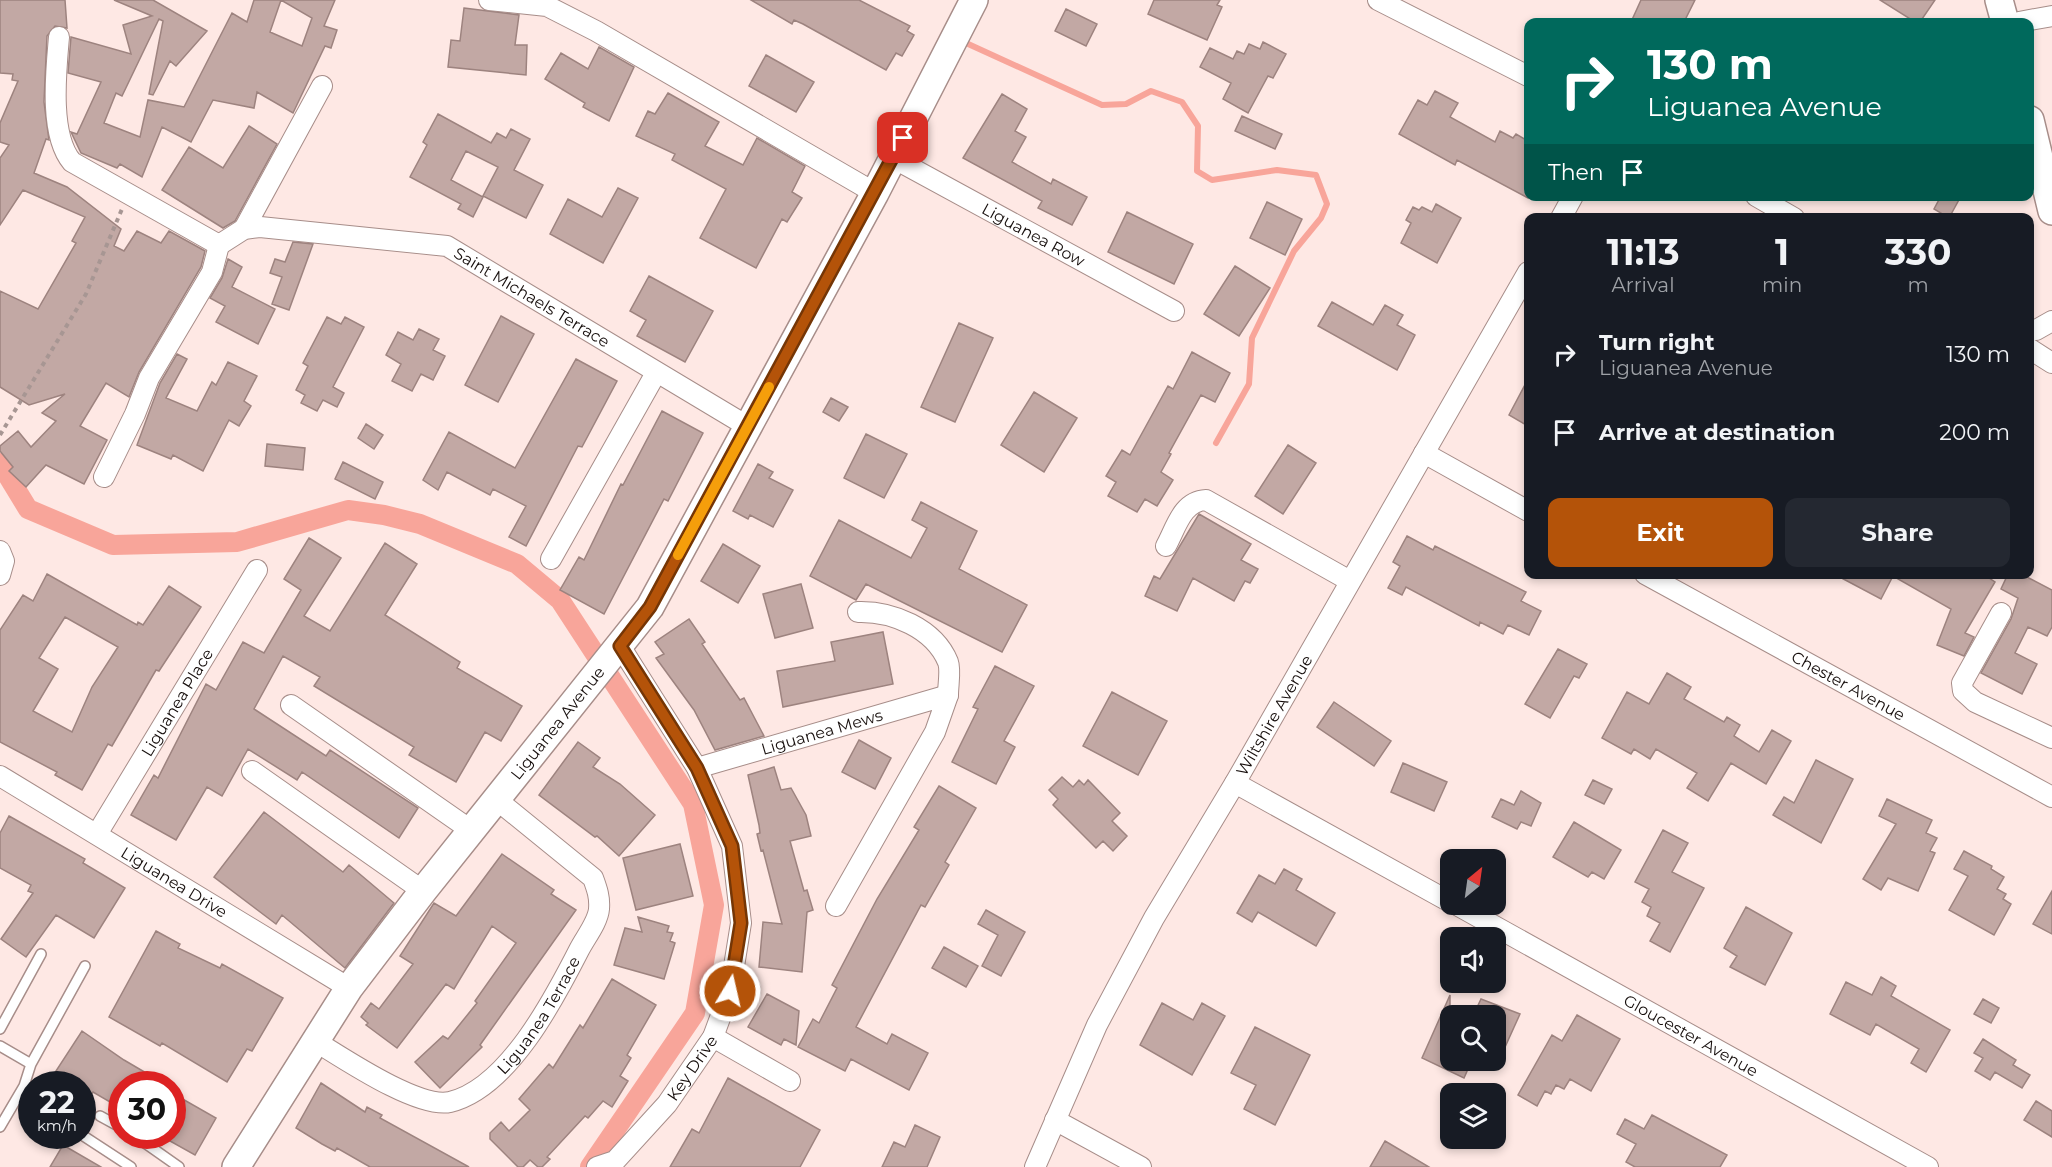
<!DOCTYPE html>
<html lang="en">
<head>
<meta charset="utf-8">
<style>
	body { margin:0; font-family:Montserrat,sans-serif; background:#242831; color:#f1f3f6; height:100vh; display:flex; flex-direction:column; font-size:22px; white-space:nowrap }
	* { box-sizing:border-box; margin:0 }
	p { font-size:20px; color:#9ea1a6 }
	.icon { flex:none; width:33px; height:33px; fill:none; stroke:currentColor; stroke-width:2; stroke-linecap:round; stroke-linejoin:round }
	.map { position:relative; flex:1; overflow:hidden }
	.side { position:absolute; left:1524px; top:213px; width:510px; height:366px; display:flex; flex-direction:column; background:#171b24; border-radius:12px; box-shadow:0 3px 9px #0003 }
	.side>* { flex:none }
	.guide { position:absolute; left:1524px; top:18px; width:510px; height:183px; border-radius:12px; box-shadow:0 3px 9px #0003; background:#00695c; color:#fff; overflow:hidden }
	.needle { width:39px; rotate:29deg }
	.buttons { position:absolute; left:1440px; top:849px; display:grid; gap:12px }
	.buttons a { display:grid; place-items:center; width:66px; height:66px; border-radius:12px; background:#171b24; box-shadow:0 3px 9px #0003; font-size:30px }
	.speed { position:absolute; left:18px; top:1071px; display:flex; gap:12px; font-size:30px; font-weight:700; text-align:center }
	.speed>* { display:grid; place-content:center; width:78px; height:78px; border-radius:50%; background:#171b24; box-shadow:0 3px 9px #0003; line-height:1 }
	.speed small { font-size:15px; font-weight:400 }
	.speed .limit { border:9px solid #d22; background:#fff; color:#111 }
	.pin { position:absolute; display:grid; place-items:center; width:51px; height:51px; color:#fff; margin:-26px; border-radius:12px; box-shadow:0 3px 9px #0006 }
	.me { position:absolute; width:66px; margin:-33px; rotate:9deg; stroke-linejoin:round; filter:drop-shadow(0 0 4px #0008) }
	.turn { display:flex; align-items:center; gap:21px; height:126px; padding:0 24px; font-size:27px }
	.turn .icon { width:78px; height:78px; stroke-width:2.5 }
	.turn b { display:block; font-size:42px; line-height:51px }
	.then { display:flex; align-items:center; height:57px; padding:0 24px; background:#0003; gap:12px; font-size:22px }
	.eta { display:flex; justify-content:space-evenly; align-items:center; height:102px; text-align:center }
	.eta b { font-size:36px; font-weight:700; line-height:42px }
	.primary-button { display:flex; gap:12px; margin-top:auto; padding:12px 24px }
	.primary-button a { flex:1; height:69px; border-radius:12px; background:#b45309; color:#fff; font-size:24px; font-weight:700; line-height:69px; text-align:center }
	.primary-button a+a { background:#242831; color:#f1f3f6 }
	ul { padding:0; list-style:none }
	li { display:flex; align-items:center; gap:18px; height:78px; padding:0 24px }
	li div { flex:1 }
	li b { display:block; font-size:22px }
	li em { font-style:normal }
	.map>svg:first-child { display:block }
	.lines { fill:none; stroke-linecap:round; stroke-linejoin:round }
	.stream { stroke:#f8a59a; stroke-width:6 }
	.canal { stroke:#f8a59a; stroke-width:20 }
	.building { fill:#c2a8a4; stroke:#9d837f; stroke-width:1.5; fill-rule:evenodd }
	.service-casing { stroke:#a78d89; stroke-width:12 }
	.minor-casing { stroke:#a78d89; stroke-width:22 }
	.secondary-casing { stroke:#a78d89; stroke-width:30 }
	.path { stroke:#a79693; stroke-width:4; stroke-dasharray:4.5 4.5; stroke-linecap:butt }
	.service { stroke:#fff; stroke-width:9 }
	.minor { stroke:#fff; stroke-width:20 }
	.secondary { stroke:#fff; stroke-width:27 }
	.route-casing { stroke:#753606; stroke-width:15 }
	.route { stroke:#b45309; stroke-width:10 }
	.slow { stroke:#f59e0b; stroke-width:10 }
	.labels { text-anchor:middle; stroke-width:6; stroke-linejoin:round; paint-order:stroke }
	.street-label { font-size:16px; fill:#150d0b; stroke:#fee8e4 }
</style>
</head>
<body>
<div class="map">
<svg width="2052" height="1167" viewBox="0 0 2052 1167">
	<rect width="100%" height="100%" fill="#fee8e4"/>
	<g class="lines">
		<path class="stream" d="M966,43L1102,105L1126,104L1151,91L1182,102L1198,126L1197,171L1212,180L1277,170L1316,175L1327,204L1321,218L1294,251L1252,338L1249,384L1216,443"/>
		<path class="canal" d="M0,463L28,509L113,545L237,542L348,510L384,515L420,524L517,564L560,600L693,804L714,905L695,1013L590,1167"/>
	</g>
	<path class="building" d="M0,0H65L67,28L55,26L47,36L44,102L49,140L46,139L34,173L67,187L121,229L114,246L124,251L137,231L161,243L169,231L205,251L201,267L139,372L129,397L106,383L80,426L107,440L84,484L46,465L26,487L9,471L13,467L0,451V446L18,431L31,447L56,421L42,413L65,394L29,405L0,387V291L38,309L76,243L72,241L85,217L23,190L0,225V158L9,145L0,142V123L18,81L12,80L13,74L0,73Z
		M114,0H153L207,31L176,66L170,61L153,95L149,94L163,21L159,19L122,96L116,93L104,123L140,137L148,100L184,107L232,13L247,22L254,0H335L324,26L337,30L331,48L325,46L293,113L257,92L254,108L213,100L191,142L162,127L142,177L120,164L117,168L81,153L71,132L77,134L101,82L68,73L71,37L131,54L123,25L152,16ZM281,0L312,18L302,46L270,32Z
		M751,0H859L910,26L907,31L914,35L902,56L896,53L886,70L803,24L794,20L792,24Z
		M1154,0H1220L1217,5L1222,7L1207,40L1148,14Z
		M1641,0H1695L1684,22H1631Z
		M1880,0H1935L1920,22H1915Z
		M464,8L519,15L515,45H527L526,75L448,67L451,40L460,41Z
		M1066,9L1097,24L1086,46L1055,31Z
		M1263,42L1286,54L1273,78L1268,76L1248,113L1223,99L1231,83L1200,67L1210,48L1233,59L1237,51L1244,54L1249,44L1260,49Z
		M599,47L634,67L609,121L583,107L585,103L545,79L561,53L588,69Z
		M766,55L814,82L796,112L749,86Z
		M1435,91L1458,103L1450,117L1495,142L1500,131L1513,138L1516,134L1528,141V198L1457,160L1455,165L1399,134L1418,100L1427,105Z
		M668,93L719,122L705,146L743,165L757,138L805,166L792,192L802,198L787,222L782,219L756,268L700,238L726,189L672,160L675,154L636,136L648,111L655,114Z
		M1002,94L1027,109L1015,131L1026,137L1012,162L1051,184L1053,179L1087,197L1072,225L1038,208L1042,201L963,158Z
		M438,114L491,143L497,133L506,138L511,129L530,139L514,170L543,185L526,218L483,196L498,167L466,151L451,180L483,197L473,217L458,209L461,204L410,177L427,145L423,142Z
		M1242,116L1282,134L1275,149L1235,131Z
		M249,126L277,144L235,221L223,228L162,190L189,147L223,168Z
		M618,188L638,198L603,263L550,234L568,199L602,217Z
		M1941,196H1961L1949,218L1934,209Z
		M1267,202L1302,219L1285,255L1250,238Z
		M1436,204L1461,218L1437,263L1401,243L1411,223L1406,220L1413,207L1419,210L1422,207L1432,212Z
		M1127,212L1193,244L1174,284L1108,252Z
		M293,242L313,244L289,310L272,304L282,277L270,273L275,259L285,262Z
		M228,259L242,267L232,287L275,309L258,344L216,322L225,306L210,298L222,278Z
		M1235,266L1270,288L1239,336L1204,314Z
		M649,276L713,311L685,362L637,336L646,320L630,311Z
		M1332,302L1373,325L1385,305L1403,315L1397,325L1415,335L1397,370L1318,326Z
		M501,316L534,334L498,402L465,385Z
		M327,317L341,324L345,317L364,327L333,387L344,393L337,407L323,400L317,411L301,403L305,395L296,390L308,366L303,363Z
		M959,323L993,338L955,422L921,407Z
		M419,329L439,339L433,350L445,356L433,380L421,374L412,391L392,381L401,364L386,355L398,332L413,340Z
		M1192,352L1230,373L1215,402L1201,395L1169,453L1171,454L1161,472L1173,480L1157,506L1145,499L1137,512L1108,496L1116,482L1106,476L1122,450L1130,455L1168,386L1173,389Z
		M177,354L187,359L166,398L197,411L212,382L216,385L228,362L257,376L244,401L251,406L239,426L229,420L203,471L173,455L171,459L137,445L160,383Z
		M576,359L617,381L582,447L578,446L526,546L509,537L526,506L493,489L490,495L447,472L438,490L423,480L449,432L515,468Z
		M1528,379V426L1509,415Z
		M1034,392L1077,418L1044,472L1001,445Z
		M831,398L848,407L839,421L823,412Z
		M662,411L703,433L668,501L664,499L604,614L560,590L579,557L584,560L621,484L623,485Z
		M366,424L383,435L374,449L358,438Z
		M866,434L907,454L884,498L844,478Z
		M267,444L305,448L303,470L265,466Z
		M1288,445L1316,463L1283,514L1255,496Z
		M343,462L383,482L375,499L335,479Z
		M758,464L773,472L769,478L793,490L773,527L750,515L748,519L733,511Z
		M921,502L977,531L959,569L1027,605L1002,652L866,584L856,600L810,576L839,520L911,558L927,528L912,520Z
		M1199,514L1251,544L1241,560L1258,569L1250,583L1245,581L1234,601L1193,578L1177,611L1145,596L1154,576L1160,579Z
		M1407,536L1433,550L1435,546L1526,592L1521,601L1541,611L1529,635L1508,625L1503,634L1480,622L1479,626L1406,587L1402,595L1388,588L1400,566L1393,562Z
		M309,538L341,558L304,616L330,631L385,543L417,564L385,615L460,662L457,668L522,706L501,741L485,732L456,782L409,755L414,747L314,686L320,677L283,656L254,709L326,756L330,750L418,808L399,838L302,772L297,780L248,749L222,796L207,787L176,840L131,815L154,775L158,778L206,684L216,690L243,642L264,653L301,590L284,579Z
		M723,544L760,566L738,603L701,581Z
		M47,574L137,625L138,622L143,625L169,586L201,607L159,671L156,670L112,746L108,744L82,790L55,775L57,772L0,742V630L23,595L33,601ZM65,617L118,647L92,687L72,732L33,711L58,669L39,658Z
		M1834,574H1983L1995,582L1965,633L1974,637L1964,656L1937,645L1951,609L1893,576L1881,599Z
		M2008,574H2021L2052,590V627L2047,636L2028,627L2015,653L2037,664L2022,694L1981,673L2011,619L2018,598L2001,589Z
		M801,584L813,628L775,638L763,594Z
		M689,619L705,642L702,644L740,700L744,698L764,736L715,750L694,710L656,658L664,654L655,642Z
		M883,632L893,684L783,707L777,671L835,661L831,642Z
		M1558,649L1587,664L1579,678L1574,676L1550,718L1525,704Z
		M995,666L1034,686L1004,741L1015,747L996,784L952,762L978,709L973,707Z
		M1667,673L1691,687L1684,699L1724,722L1727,717L1740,725L1734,736L1759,752L1772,730L1791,741L1766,784L1731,763L1708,801L1687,788L1697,773L1656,749L1650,759L1634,749L1631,754L1602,738L1627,692L1649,704Z
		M1112,692L1167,721L1138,775L1083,746Z
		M1334,702L1391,741L1374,766L1317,727Z
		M859,740L891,758L875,789L842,772Z
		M578,742L600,758L593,767L620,784L655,815L619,856L597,836L595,837L539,795Z
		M1816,760L1853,779L1821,843L1773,815L1784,797L1794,803Z
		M1403,763L1447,782L1434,811L1391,792Z
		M774,767L781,790L791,788L806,815L811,836L790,841L804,891L807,890L813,910L807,912L802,972L759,967L763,922L782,924L763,850L761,851L757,834L760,833L759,825L748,775Z
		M1062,777L1073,787L1079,780L1084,785L1088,780L1120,813L1112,821L1127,836L1113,851L1103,841L1096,848L1053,805L1058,799L1049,790Z
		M1593,780L1612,789L1604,804L1585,795Z
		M939,786L976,808L945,862L949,865L925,907L921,905L856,1027L887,1044L892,1034L928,1053L909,1090L851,1059L845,1071L798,1047L813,1019L819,1023L837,988L832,985L877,899L919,830L914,827Z
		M1521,791L1541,803L1531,826L1521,822L1517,829L1492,817L1501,799L1514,805Z
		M1887,799L1932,820L1926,833L1937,838L1930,851L1935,853L1918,891L1888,878L1881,890L1863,879L1896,824L1879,816Z
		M264,812L343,872L349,865L394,903L345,968L282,915L276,924L214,877Z
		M9,816L85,859L83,863L125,888L94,938L56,915L26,957L1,939L33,893L28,891L31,885L0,868V833Z
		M1574,822L1621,850L1604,879L1592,872L1588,877L1553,857Z
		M1663,830L1688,843L1672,872L1704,888L1670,952L1650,941L1660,923L1647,916L1651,907L1642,902L1649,889L1635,882Z
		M680,844L693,896L636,910L623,858Z
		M1964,851L1992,866L1991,869L2004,877L1997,889L2006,894L2003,899L2011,904L1994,935L1949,910L1968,876L1954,869Z
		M502,854L554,890L551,894L576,910L480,1045L482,1047L440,1088L415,1062L443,1036L448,1039L477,1003L475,1001L516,943L492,926L454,989L446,984L397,1048L366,1025L368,1023L361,1017L371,1003L379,1009L413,964L400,956L434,903L456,916Z
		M1284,869L1302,879L1296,890L1335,913L1316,946L1258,912L1252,922L1237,913L1259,875L1275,884Z
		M2052,891V934L2033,924Z
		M1746,907L1792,933L1765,985L1730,967L1737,956L1724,948Z
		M986,910L1025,932L1001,976L982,966L998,935L978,924Z
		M638,917L669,926L667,932L673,933L670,941L675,943L664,979L614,965L625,928L642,932Z
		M156,931L180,944L178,948L220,968L222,964L283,998L252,1051L247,1049L227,1082L162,1043L160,1046L109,1017Z
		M944,947L978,966L966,987L932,968Z
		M1881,977L1896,986L1891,996L1950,1030L1926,1072L1911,1063L1919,1049L1876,1024L1870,1035L1830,1014L1846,982L1872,995Z
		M612,979L656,1005L627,1055L631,1058L620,1076L628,1081L612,1107L603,1101L588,1118L585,1116L547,1157L550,1159L542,1167H538L530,1160L523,1167H518L490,1139V1133L501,1122L509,1131L530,1110L519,1099L549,1064L553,1068L580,1025L583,1028Z
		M767,994L799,1011L796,1045L784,1039L781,1045L748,1027Z
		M1450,995V1060H1472L1464,1078L1422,1058Z
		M1481,999L1520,1014L1496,1067V1016H1473Z
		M1983,999L1999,1008L1991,1023L1974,1014Z
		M1162,1003L1193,1020L1202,1003L1225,1016L1192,1075L1140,1045Z
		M1577,1015L1620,1039L1591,1091L1570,1079L1564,1089L1556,1085L1551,1094L1545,1091L1537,1106L1518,1095L1552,1035L1562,1041Z
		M1255,1027L1310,1055L1275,1125L1244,1109L1256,1085L1231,1073Z
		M82,1031L124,1060L165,1084H122V1109L93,1092L82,1108V1084H69L54,1074Z
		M1983,1039L2016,1060L2013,1065L2030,1075L2022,1088L1995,1072L1990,1080L1975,1071L1983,1058L1974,1053Z
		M728,1078L820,1130L800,1167H670L692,1129L699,1133Z
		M321,1083L365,1112L367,1107L382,1115L380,1118L469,1167H370L337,1148L335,1151L322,1144L296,1128Z
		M172,1093L216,1118L195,1155L161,1136H172Z
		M2036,1101L2052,1111V1137L2024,1120Z
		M1652,1115L1727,1155L1720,1167H1635L1626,1162L1636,1144L1617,1134L1625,1119L1644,1129Z
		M915,1125L940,1137L927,1167H882L894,1142L905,1147Z
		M1385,1141L1429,1167H1370Z
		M63,1145L101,1167H50Z"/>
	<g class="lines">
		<g class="service-casing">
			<path id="service" d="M0,1029L41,954
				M0,1046L31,1064L24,1086L0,1127
				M31,1064L85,966
				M100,1116L122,1128
				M82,1135L131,1167
				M135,1136L179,1167"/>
		</g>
		<g class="minor-casing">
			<g id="minor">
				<path d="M489,0L547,6L596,31L875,193"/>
				<path d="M1378,0L1528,76"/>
				<path d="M2019,22L2052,16"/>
				<path id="s1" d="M59,37C56,71 49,135 72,162L219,245L244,229L260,227L447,246L747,426"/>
				<path id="s2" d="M893,158L1174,311"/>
				<path d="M1756,196L1794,218"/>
				<path d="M1561,218L1573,196"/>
				<path d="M244,229L322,86"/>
				<path d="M2030,330H2036L2052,321"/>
				<path d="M2030,349L2052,363"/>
				<path d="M1424,453L1528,511"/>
				<path d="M104,477L135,414L149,378L212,272L219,245"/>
				<path d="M1166,546C1176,528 1182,501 1206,500L1350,581"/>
				<path d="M0,551L4,561L0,575"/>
				<path d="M551,559L656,373"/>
				<path id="s3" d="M1645,574L2052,797"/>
				<path d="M858,612C892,611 934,628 948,662C951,670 948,685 948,695"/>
				<path d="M2001,613L1962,683L1963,691L1975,702L2052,738"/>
				<path d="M291,705L472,831"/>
				<path id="s4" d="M697,768L948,695L935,732L836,906"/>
				<path d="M252,771L423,891"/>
				<path id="s5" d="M0,776L349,988"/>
				<path d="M1235,783L1450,902"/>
				<path id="s6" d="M97,834L257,570"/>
				<path id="s7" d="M1455,904L1928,1167"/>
				<path d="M713,1037L790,1081"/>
				<path id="s8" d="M315,1041C343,1058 418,1109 450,1102C508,1088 554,999 579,950C585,938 598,922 599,909C600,897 597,889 593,878L497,800"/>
				<path d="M1055,1120L1141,1167"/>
				<path id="s9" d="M597,1167L615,1161L667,1104L713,1037L730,991L741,923L732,846L697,768L620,646"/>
				<path id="s10" d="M1035,1167L1097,1025L1154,918L1235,783L1528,272"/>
			</g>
		</g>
		<g class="secondary-casing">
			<g id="secondary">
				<path d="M1999,0L2005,22"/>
				<path d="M2030,120L2052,211"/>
				<path id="s11" d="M236,1167L349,988L423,891L650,607L875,193L974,0"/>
			</g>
		</g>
		<path class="path" d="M0,435L86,294L122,209"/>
		<use href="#service" class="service"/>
		<use href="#minor" class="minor"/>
		<use href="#secondary" class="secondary"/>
	</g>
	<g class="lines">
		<g class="route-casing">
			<path id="route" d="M730,991L741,923L732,846L697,768L620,646L650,607L903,138"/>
		</g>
		<use href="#route" class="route"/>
		<path class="slow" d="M678,555L769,387"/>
	</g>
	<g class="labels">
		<g class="street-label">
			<text dy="6" stroke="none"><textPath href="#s2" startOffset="160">Liguanea Row</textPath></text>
			<text dy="6" stroke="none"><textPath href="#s1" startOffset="630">Saint Michaels Terrace</textPath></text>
			<text dy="6" stroke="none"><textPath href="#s3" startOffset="232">Chester Avenue</textPath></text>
			<text dy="6" stroke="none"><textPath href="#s6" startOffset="154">Liguanea Place</textPath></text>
			<text dy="6" stroke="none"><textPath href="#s10" startOffset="512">Wiltshire Avenue</textPath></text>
			<text dy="6" stroke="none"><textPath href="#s11" startOffset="549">Liguanea Avenue</textPath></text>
			<text dy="6" stroke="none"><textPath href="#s4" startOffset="130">Liguanea Mews</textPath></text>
			<text dy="6" stroke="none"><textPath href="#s5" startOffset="204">Liguanea Drive</textPath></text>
			<text dy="6" stroke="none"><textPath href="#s8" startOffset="278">Liguanea Terrace</textPath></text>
			<text dy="6" stroke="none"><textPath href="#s7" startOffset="270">Gloucester Avenue</textPath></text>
			<text dy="6" stroke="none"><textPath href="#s9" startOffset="140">Key Drive</textPath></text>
		</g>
	</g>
</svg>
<div class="buttons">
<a><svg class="needle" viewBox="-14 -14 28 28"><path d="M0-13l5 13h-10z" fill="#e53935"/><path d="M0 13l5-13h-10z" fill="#9ea1a6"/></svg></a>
<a><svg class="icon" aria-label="sound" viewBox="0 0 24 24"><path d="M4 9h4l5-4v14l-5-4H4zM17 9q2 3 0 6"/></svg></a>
<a><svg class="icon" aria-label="search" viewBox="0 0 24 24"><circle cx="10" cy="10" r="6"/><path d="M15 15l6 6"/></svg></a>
<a><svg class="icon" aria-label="layers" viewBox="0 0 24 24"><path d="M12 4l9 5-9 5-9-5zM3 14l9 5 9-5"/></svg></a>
</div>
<div class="speed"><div>22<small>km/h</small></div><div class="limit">30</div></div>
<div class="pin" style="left:903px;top:138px;background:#d93025"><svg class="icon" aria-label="arrive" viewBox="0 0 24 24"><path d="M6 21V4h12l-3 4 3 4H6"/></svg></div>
<svg class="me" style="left:730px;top:991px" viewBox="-20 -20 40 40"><circle r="17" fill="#b45309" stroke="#fff" stroke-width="3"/><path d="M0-11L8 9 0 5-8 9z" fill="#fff"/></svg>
<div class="guide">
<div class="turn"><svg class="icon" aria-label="right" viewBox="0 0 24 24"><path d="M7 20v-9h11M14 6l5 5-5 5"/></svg><div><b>130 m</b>Liguanea Avenue</div></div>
<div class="then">Then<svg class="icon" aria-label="arrive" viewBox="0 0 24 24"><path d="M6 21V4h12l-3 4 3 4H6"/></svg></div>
</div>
<section class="side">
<div class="eta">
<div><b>11:13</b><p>Arrival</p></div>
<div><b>1</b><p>min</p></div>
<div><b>330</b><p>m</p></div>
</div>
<ul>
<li><svg class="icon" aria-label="right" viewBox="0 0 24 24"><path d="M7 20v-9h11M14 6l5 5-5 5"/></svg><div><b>Turn right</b><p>Liguanea Avenue</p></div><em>130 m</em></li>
<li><svg class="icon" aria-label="arrive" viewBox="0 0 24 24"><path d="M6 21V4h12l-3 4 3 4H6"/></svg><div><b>Arrive at destination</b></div><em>200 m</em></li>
</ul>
<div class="primary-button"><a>Exit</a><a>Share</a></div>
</section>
</div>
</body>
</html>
